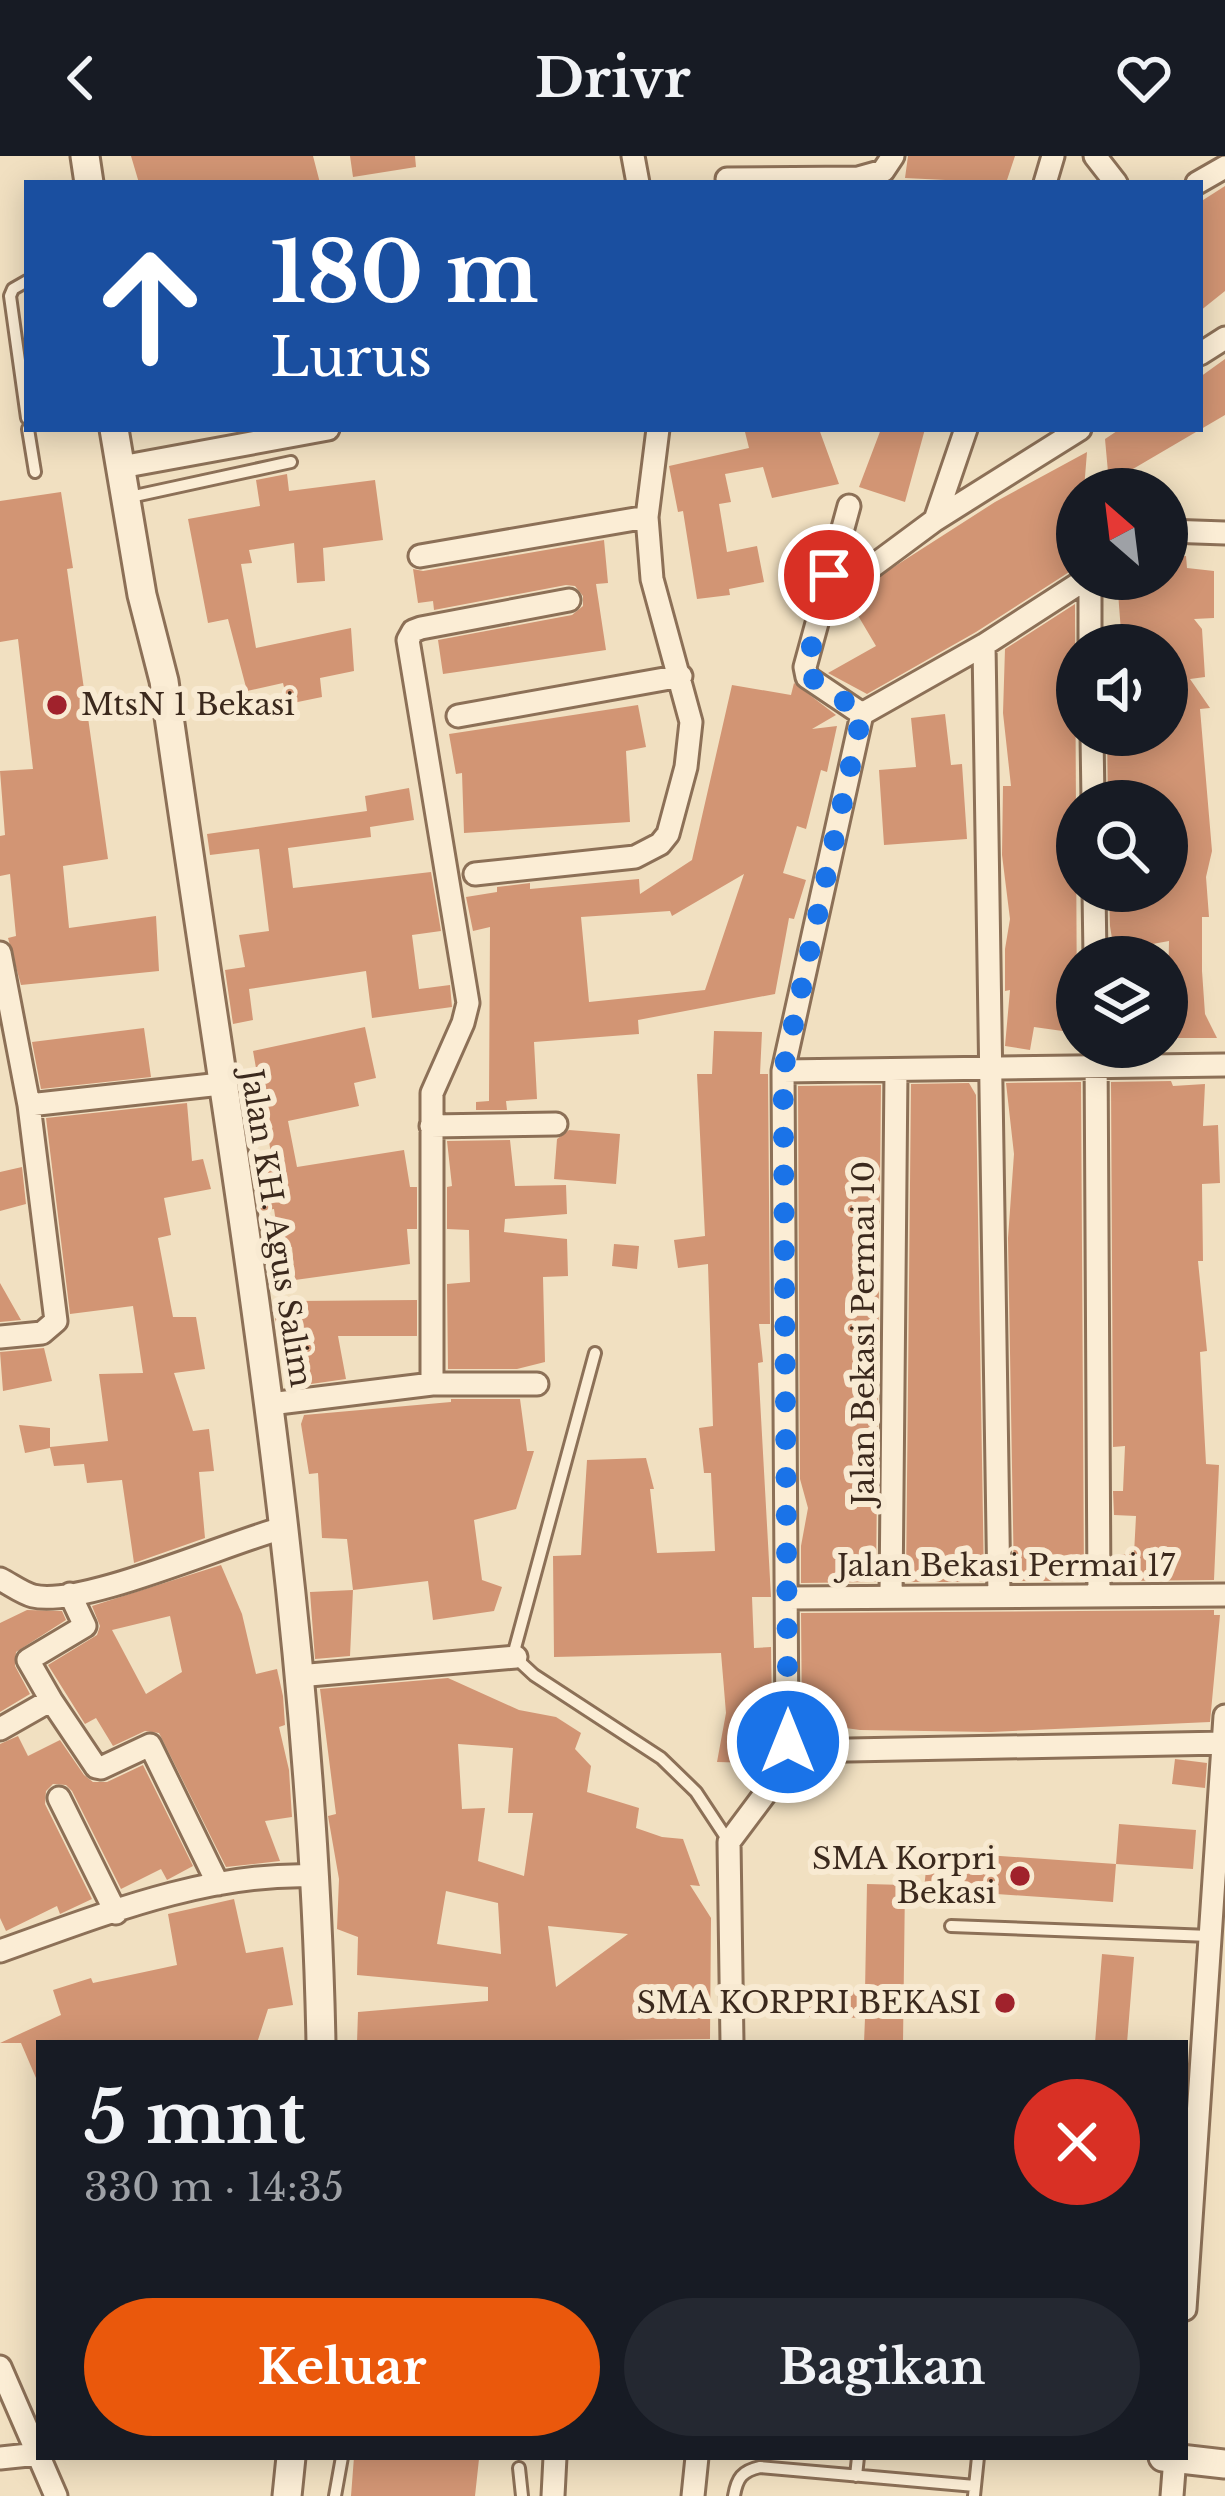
<!DOCTYPE html>
<html lang="id">
<head>
<meta charset="utf-8">
<style>
	body { margin:0; font-family:"Libre Baskerville",serif; background:#242831; color:#f1f3f6; height:100vh; display:flex; flex-direction:column; font-size:45px; white-space:nowrap }
	* { box-sizing:border-box; margin:0 }
	p { font-size:39px; color:#9ea1a6 }
	.icon { flex:none; width:66px; height:66px; fill:none; stroke:currentColor; stroke-width:2; stroke-linecap:round; stroke-linejoin:round }
	.map { position:relative; flex:1; overflow:hidden }
	.details { position:absolute; left:36px; top:1884px; width:1152px; height:420px; display:flex; flex-direction:column; background:#171b24; border-radius:0px; box-shadow:0 6px 30px #0003 }
	.details>* { flex:none }
	.guide { position:absolute; left:24px; top:24px; width:1179px; height:252px; border-radius:0px; box-shadow:0 6px 30px #0003; background:#1a4fa0; color:#fff; overflow:hidden }
	.needle { width:78px; rotate:332deg }
	.controls { position:absolute; left:1056px; top:312px; display:grid; gap:24px }
	.controls a { display:grid; place-items:center; width:132px; height:132px; border-radius:50%; background:#171b24; box-shadow:0 6px 30px #0003; font-size:60px }
	.pin { position:absolute; display:grid; place-items:center; width:102px; height:102px; color:#fff; margin:-51px; border:6px solid #fff; border-radius:50%; box-shadow:0 3px 12px #0007 }
	.me { position:absolute; width:132px; margin:-66px; rotate:0deg; stroke-linejoin:round; filter:drop-shadow(0 0 9px #0008) }
	.turn { display:flex; align-items:center; gap:42px; height:252px; padding:0 48px; font-size:54px }
	.turn .icon { width:156px; height:156px; stroke-width:2.5 }
	.turn b { display:block; font-size:84px; line-height:102px }
	.round { display:grid; place-items:center; flex:none; width:126px; height:126px; border-radius:63px; background:#242831 }
	.headline { display:flex; align-items:center; justify-content:space-between; height:204px; padding:0 48px }
	h1 { font-size:72px; font-weight:700; line-height:90px }
	.primary-button { display:flex; gap:24px; margin-top:auto; padding:24px 48px }
	.primary-button a { flex:1; height:138px; border-radius:72px; background:#ea580c; color:#fff; font-size:48px; font-weight:700; line-height:138px; text-align:center }
	.primary-button a+a { background:#242831; color:#f1f3f6 }
	header { display:flex; justify-content:space-between; align-items:center; height:156px; padding:0 48px; background:#171b24; font-size:54px; font-weight:700 }
	.map>svg:first-child { display:block }
	.building { fill:#d29574; fill-rule:evenodd }
	.lines { fill:none; stroke-linecap:round; stroke-linejoin:round }
	.service-casing { stroke:#8c7057; stroke-width:16 }
	.minor-casing { stroke:#8c7057; stroke-width:27 }
	.tertiary-casing { stroke:#8c7057; stroke-width:33 }
	.service { stroke:#fbedd5; stroke-width:10 }
	.minor { stroke:#fbedd5; stroke-width:21 }
	.tertiary { stroke:#fbedd5; stroke-width:27 }
	.route { stroke:#1a73e8; stroke-width:21; stroke-dasharray:0 37.8 }
	.poi-dot { fill:#a0222c; stroke:#f8ead2; stroke-width:4.5 }
	.labels { text-anchor:middle; stroke-width:12; stroke-linejoin:round; paint-order:stroke }
	.poi-label { font-size:30px; fill:#3b291d; stroke:#f8ead2; text-anchor:end }
	.street-label { font-size:30px; fill:#3b291d; stroke:#f8ead2 }
</style>
</head>
<body>
<header><svg class="icon" aria-label="back" viewBox="0 0 24 24"><path d="M15 5l-7 7 7 7"/></svg>Drivr<svg class="icon" aria-label="heart" viewBox="0 0 24 24"><path d="M12 20l-8-8c-3-5 5-10 8-4 3-6 11-1 8 4z"/></svg></header>
<div class="map">
<svg width="1225" height="2340" viewBox="0 0 1225 2340">
	<rect width="100%" height="100%" fill="#f1e0c1"/>
	<path class="building" d="M131,0H313L320,27H139Z
		M350,0H415L416,11L353,21Z
		M908,0H1015L1006,27L905,22Z
		M1225,30V135L1200,155V46Z
		M1225,203V259L1109,327L1105,283L1120,273H1200V221Z
		M755,273H819L839,328L772,342L763,311L725,318L731,346L719,348L727,396L757,390L764,426L729,433L730,439L697,443L683,355L678,356L669,310L749,292L745,276Z
		M881,273H925L905,346L859,331Z
		M1087,296L1084,333H1077V411L976,476L867,538L828,517L876,490L847,441L995,346Z
		M287,318L289,335L375,324L383,384L323,392L325,425L297,427L294,387L249,394L252,407L241,408L256,492L351,472L354,515L320,522L322,541L288,548L283,527L247,535L228,463L208,467L188,363L260,350L256,324Z
		M61,336L73,412L67,413L108,703L63,710L69,772L156,760L159,815L21,829L8,782L16,780L10,718L0,720V680L5,679L0,615L33,613L18,483L0,486V345Z
		M604,384L608,427L596,428L606,494L443,518L438,484L572,459L583,450V440L575,430L566,429L434,454L433,445L418,447L413,413L423,415Z
		M1186,400L1187,412L1214,415V462L1194,463L1202,473L1205,521L1190,523L1210,552L1200,553L1212,695L1206,721L1209,761H1202V815L1205,858L1217,882H1167L1169,785L1114,795L1110,770L1109,735H1167V645H1108L1107,579H1167V489H1122L1117,423H1167V401Z
		M1075,448L1077,877L1034,871L1030,894L1005,890L1010,834L1005,835V793L1010,763L1002,699L1003,630H1011L1003,557L1005,493Z
		M794,527L836,559L812,573L837,570L827,616L821,614L806,673L797,670L783,717L806,724L794,763L789,762L775,838L638,864L639,878L534,886L537,943L506,945L507,954H476V946L489,945L490,771L473,775L466,741L497,736V731L530,727V733L639,723L640,738L692,704L732,529L791,539ZM744,718L705,834L589,846L581,761L670,755L672,760Z
		M638,549L646,591L626,595L630,666L464,677L462,617L456,618L449,578Z
		M945,558L951,609L962,608L967,683L884,689L879,614L916,611L911,562Z
		M409,632L414,664L370,671L371,681L288,692L293,732L431,716L441,775L412,779L419,833L450,829L452,851L372,862L366,815L249,833L253,864L233,868L225,814L245,811L239,779L269,775L259,693L210,699L207,678L367,655L365,640Z
		M365,871L376,922L354,927L359,950L288,965L297,1011L404,994L410,1031H417V1073H407L410,1108L295,1124L292,1091L280,1093L274,1053L260,1055L255,1016L274,1014L253,895Z
		M144,872L151,921L41,933L32,886Z
		M714,875L762,876L760,918H768L770,1168H759L763,1206L758,1207L771,1441H752L754,1492L771,1491L772,1562H767L768,1580L757,1583L756,1607L717,1606L726,1557L721,1497L554,1501L553,1400L581,1399L587,1304L646,1302L654,1333H650L657,1397L715,1395L711,1317H704L699,1272L713,1270L708,1108L678,1112L674,1084L705,1080L697,918H712Z
		M1171,925L1173,930L1205,928L1203,970L1218,969L1220,1027L1202,1028L1203,1105H1198L1207,1195L1200,1196L1206,1308L1219,1309L1214,1424L1114,1425V1399L1134,1398L1136,1360L1114,1359L1113,1335H1123L1125,1290L1113,1291L1111,926Z
		M1081,926L1084,1425H1014L1008,1082L1014,998L1006,927Z
		M969,927L976,939L984,1426H906L911,928Z
		M881,929L876,1426L801,1427V1390L808,1352L800,1323L798,930Z
		M187,947L192,1005L203,1003L211,1033L164,1042L171,1079L158,1082L173,1161H196L205,1213L174,1217L193,1275L209,1273L214,1315L199,1316L205,1382L134,1407L122,1324L87,1327L84,1308L54,1310L50,1292L25,1297L19,1269L50,1272V1291L108,1285L99,1218L143,1217L133,1150L70,1158L46,962Z
		M569,974L620,978L616,1028L554,1023L557,983Z
		M510,984L515,1030L566,1029L567,1058L505,1063L504,1076L567,1083L568,1120L543,1121L545,1206L517,1213H448L447,1128L470,1126L469,1074L447,1073V1031L452,1030L447,985Z
		M22,1011L26,1048L0,1055V1016Z
		M614,1088L639,1090L637,1113L612,1110Z
		M0,1127L21,1164L0,1166Z
		M417,1144V1180H338L346,1223L304,1229V1212L285,1215L275,1162L298,1158L297,1145Z
		M44,1192L52,1225L3,1235L0,1196Z
		M451,1243H520L527,1295H534L516,1353L474,1364L482,1424L502,1431L494,1455L433,1464L428,1425L353,1434L347,1383L322,1382L318,1317L309,1318L301,1268L304,1259L451,1246Z
		M221,1409L242,1458L256,1518L277,1513L283,1540L285,1569L279,1571L289,1614L292,1661L265,1665L280,1705L226,1711L159,1577L145,1575L113,1590L96,1562L85,1568L48,1509L97,1479L100,1470L92,1450ZM170,1460L182,1516L146,1538L112,1474Z
		M353,1434L350,1500L315,1503L310,1436Z
		M27,1454L62,1455L66,1464L16,1496L15,1510L30,1538L0,1556V1467Z
		M1214,1454V1459H1220L1210,1566L991,1576L860,1574L802,1566L801,1457Z
		M448,1522L519,1554L556,1561L581,1577L575,1593L591,1610L587,1636L639,1652L636,1672L662,1681L683,1683L700,1730L690,1729L711,1762L710,1883L357,1887L358,1856L488,1845V1831L357,1819L358,1781L337,1773L339,1723L328,1660L336,1658L320,1533ZM458,1588L513,1592L508,1657H533L524,1720L478,1705L485,1652L462,1653ZM446,1735L498,1747L501,1798L437,1788ZM548,1770L628,1778L556,1831Z
		M18,1580L28,1600L60,1584L84,1619L93,1626H107L143,1609L193,1710L167,1724L161,1713L121,1733L72,1635L66,1629L53,1628L46,1635L45,1648L92,1743L60,1758L57,1750L6,1775L0,1762V1588Z
		M1175,1603L1207,1607L1205,1632L1172,1628Z
		M1119,1668L1196,1674L1193,1713L1116,1708Z
		M928,1695L1116,1708L1113,1746L924,1733Z
		M867,1728L905,1729L903,1887H864L865,1862L775,1860L776,1832L865,1835Z
		M234,1743L246,1797L283,1791L293,1849L268,1853L257,1887H39V1929L21,1887H0L61,1859L53,1834L91,1822L93,1827L177,1809L168,1758Z
		M1102,1798L1134,1801L1127,1887H1095Z
		M354,2301L479,2303L475,2340H351Z"/>
	<g class="lines">
		<g class="service-casing">
			<path id="service" d="M27,125L13,133L10,140L27,262
				M28,273L35,316
				M130,341L291,306
				M595,1197L515,1492L520,1506L534,1519L661,1602L696,1636L729,1686
				M951,1770L1210,1780
				M519,2312L522,2340
				M856,2320L858,2301
				M335,2340L342,2301
				M734,2340C737,2322 742,2315 760,2311L975,2330
				M974,2340L978,2301"/>
		</g>
		<g class="minor-casing">
			<path id="minor" d="M633,0L638,27
				M1095,0L1116,27
				M727,23L858,22L883,15L893,0
				M1045,27L1053,0
				M1197,27L1225,11
				M1200,198L1225,182
				M966,273L935,364L1080,273
				M121,311L328,273
				M849,350L805,511L807,521L862,558L984,489
				M1167,375L1225,377
				M420,400L647,361
				M873,410L935,364
				M1090,423V489
				M458,560L681,520
				M1092,579L1093,645
				M475,718L635,701L660,688L668,678L686,611L691,566L652,423L647,361L658,273
				M1094,735L1095,801
				M0,797L29,949L56,1165L42,1177L0,1181
				M1096,891L1099,1440
				M783,915L1225,909
				M29,949L221,928
				M431,970L556,968
				M432,1228V937L463,867L468,847L408,484L413,475L421,472L569,444
				M270,1248L432,1228H537
				M0,1423C10,1428 22,1437 33,1440C81,1452 229,1386 283,1372
				M999,1440L984,489L1086,423
				M891,1441L896,914
				M787,1442L1225,1439
				M298,1520L516,1501
				M51,1544L28,1504L85,1470L70,1438
				M0,1573L51,1544L96,1611L101,1612L150,1589L218,1728
				M797,1595L787,1586L783,915L862,558
				M797,1595L1225,1587
				M59,1642L116,1757
				M0,1795C99,1760 206,1716 313,1720
				M732,1887L729,1686L797,1595
				M1185,2153L1225,1560
				M0,2211L56,2340
				M0,2302L38,2298
				M553,2340L555,2301
				M693,2340L697,2301
				M1172,2340L1175,2301"/>
		</g>
		<g class="tertiary-casing">
			<path id="tertiary" d="M85,0L89,27
				M114,273L142,439L164,525C227,977 312,1429 321,1887
				M1163,2301L1225,2308
				M287,2340L291,2301"/>
		</g>
		<use href="#service" class="service"/>
		<use href="#minor" class="minor"/>
		<use href="#tertiary" class="tertiary"/>
	</g>
	<g class="lines">
		<path class="route" d="M788,1586L783,916L862,558L805,517L829,419"/>
	</g>
	<g class="poi-dot">
		<circle cx="57" cy="549" r="12"/>
		<circle cx="1020" cy="1720" r="12"/>
		<circle cx="1005" cy="1847" r="12"/>
	</g>
	<g class="labels">
		<g class="poi-label">
			<text x="81" y="559" text-anchor="start">MtsN 1 Bekasi</text>
			<text x="996" y="1713">SMA Korpri<tspan x="996" dy="34">Bekasi</tspan></text>
			<text x="981" y="1857">SMA KORPRI BEKASI</text>
		</g>
		<g class="street-label">
			<text transform="translate(276 1072) rotate(81)" y="10">Jalan KH. Agus Salim</text>
			<text transform="translate(864 1177) rotate(-90)" y="10">Jalan Bekasi Permai 10</text>
			<text x="1006" y="1420">Jalan Bekasi Permai 17</text>
		</g>
	</g>
</svg>
<div class="controls">
<a><svg class="needle" viewBox="-14 -14 28 28"><path d="M0-13l5 13h-10z" fill="#e53935"/><path d="M0 13l5-13h-10z" fill="#9ea1a6"/></svg></a>
<a><svg class="icon" aria-label="sound" viewBox="0 0 24 24"><path d="M4 9h4l5-4v14l-5-4H4zM17 9q2 3 0 6"/></svg></a>
<a><svg class="icon" aria-label="search" viewBox="0 0 24 24"><circle cx="10" cy="10" r="6"/><path d="M15 15l6 6"/></svg></a>
<a><svg class="icon" aria-label="layers" viewBox="0 0 24 24"><path d="M12 4l9 5-9 5-9-5zM3 14l9 5 9-5"/></svg></a>
</div>
<div class="pin" style="left:829px;top:419px;background:#d93025"><svg class="icon" aria-label="arrive" viewBox="0 0 24 24"><path d="M6 21V4h12l-3 4 3 4H6"/></svg></div>
<svg class="me" style="left:788px;top:1586px" viewBox="-20 -20 40 40"><circle r="17" fill="#1a73e8" stroke="#fff" stroke-width="3"/><path d="M0-11L8 9 0 5-8 9z" fill="#fff"/></svg>
<div class="guide">
<div class="turn"><svg class="icon" aria-label="ahead" viewBox="0 0 24 24"><path d="M12 20V5M6 11l6-6 6 6"/></svg><div><b>180 m</b>Lurus</div></div>
</div>
<section class="details">
<div class="headline"><div><h1>5 mnt</h1><p>330 m · 14:35</p></div><a class="round" style="background:#d93025;color:#fff"><svg class="icon" aria-label="close" viewBox="0 0 24 24"><path d="M6 6l12 12M18 6L6 18"/></svg></a></div>
<div class="primary-button"><a>Keluar</a><a>Bagikan</a></div>
</section>
</div>
</body>
</html>
